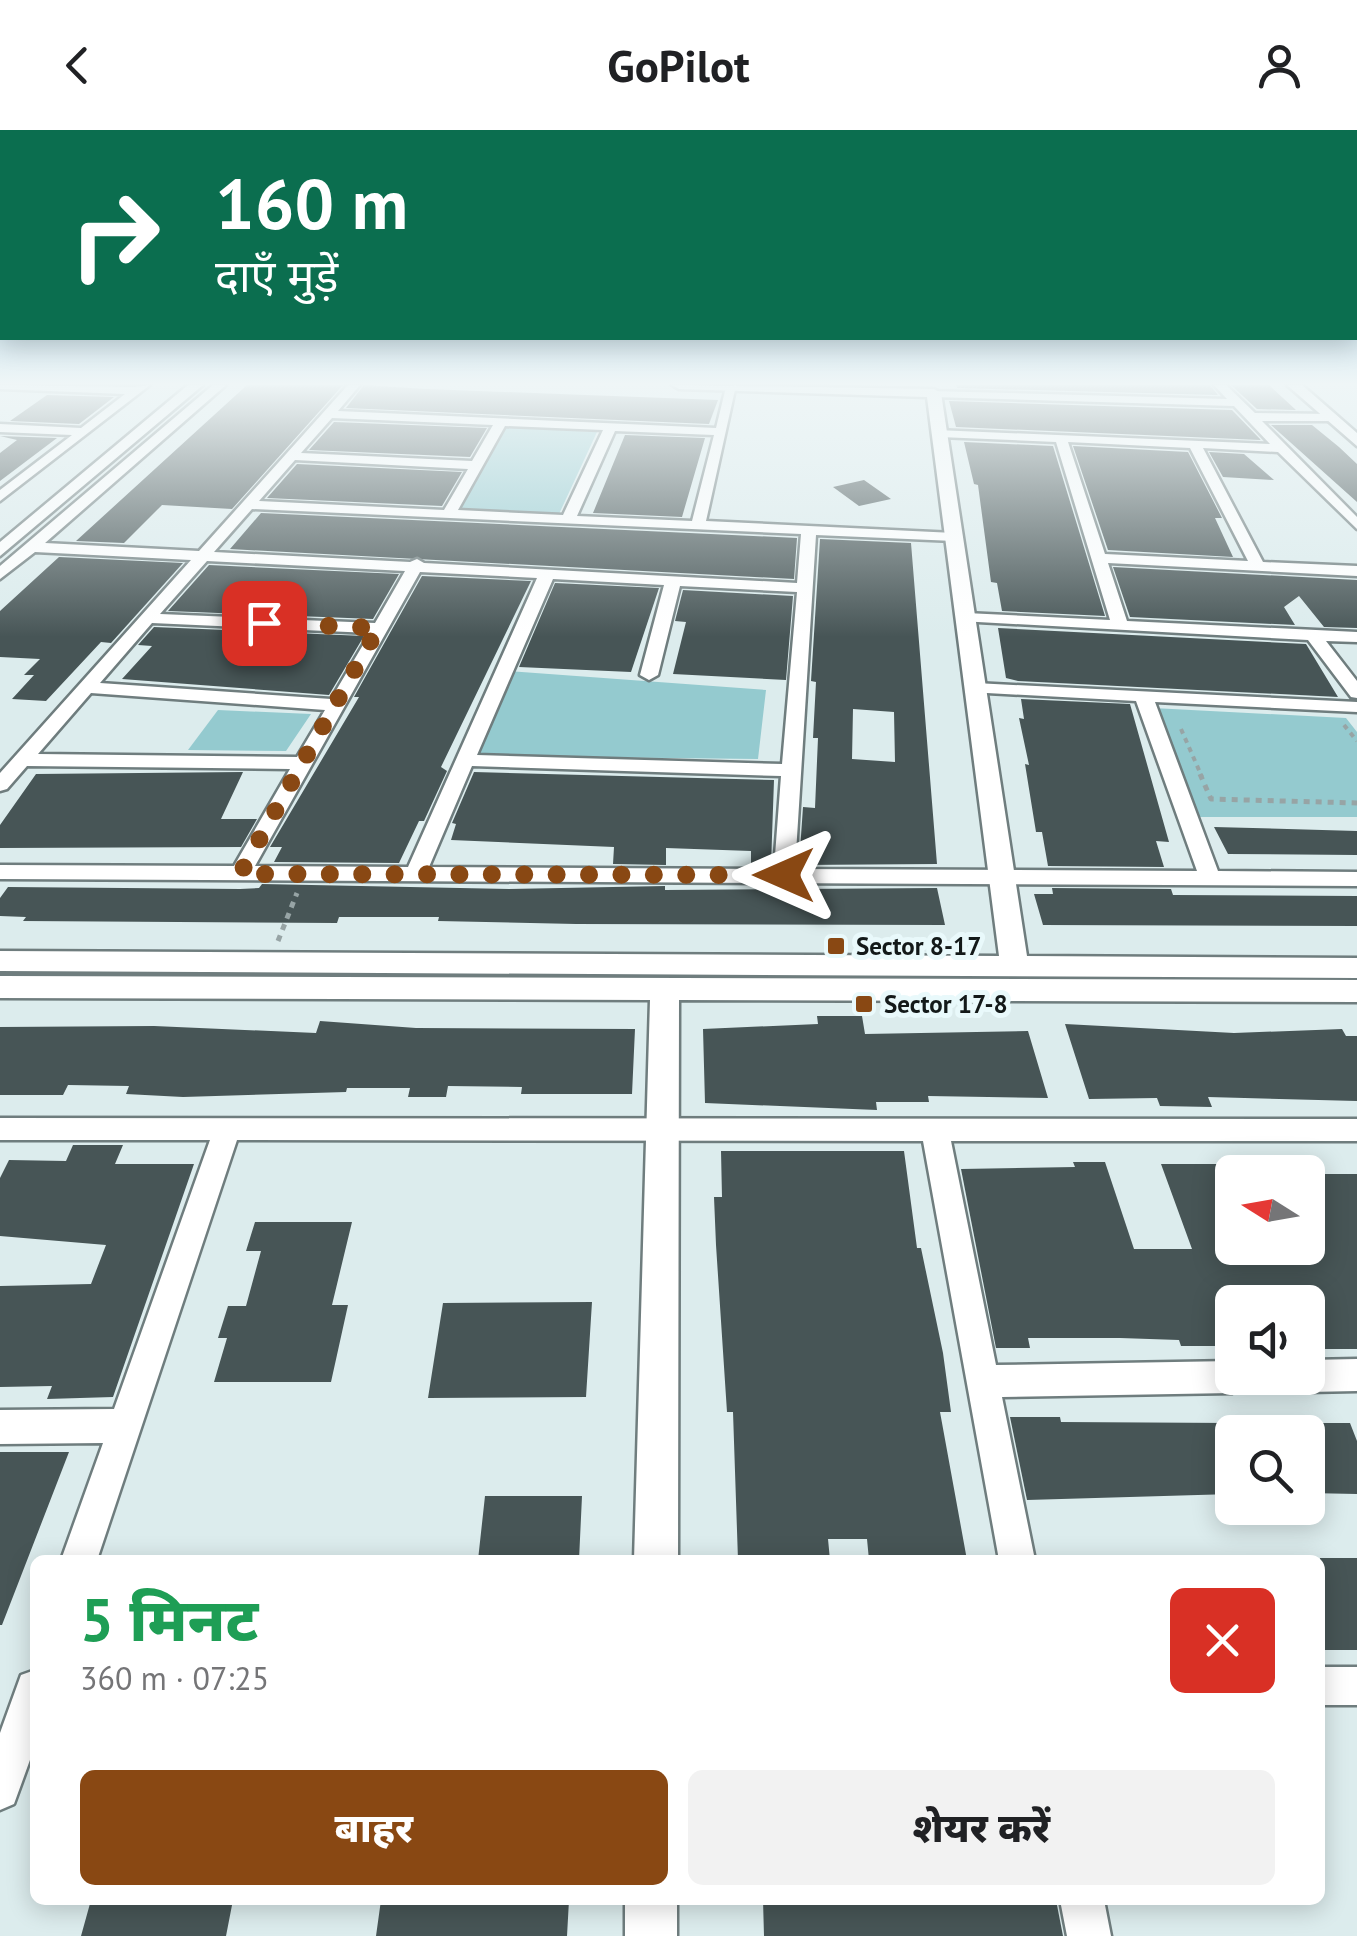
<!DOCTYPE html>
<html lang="hi">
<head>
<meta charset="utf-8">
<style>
	body { margin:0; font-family:"PT Sans","Noto Sans Devanagari",sans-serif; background:#f2f2f2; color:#202124; height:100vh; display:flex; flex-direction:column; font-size:38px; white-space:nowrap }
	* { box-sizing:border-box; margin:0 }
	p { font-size:32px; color:#757577 }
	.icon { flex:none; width:55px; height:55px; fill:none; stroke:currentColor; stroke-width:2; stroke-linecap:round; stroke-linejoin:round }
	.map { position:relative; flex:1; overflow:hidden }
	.side { position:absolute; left:30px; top:1425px; width:1295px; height:350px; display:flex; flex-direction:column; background:#fff; border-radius:15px; box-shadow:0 5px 25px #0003 }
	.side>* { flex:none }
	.banner { position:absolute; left:0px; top:0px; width:1358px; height:210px; box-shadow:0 5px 25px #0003; background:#0b6e4f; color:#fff; overflow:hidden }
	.needle { width:65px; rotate:281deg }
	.buttons { position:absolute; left:1215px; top:1025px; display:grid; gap:20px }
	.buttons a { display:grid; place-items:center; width:110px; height:110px; border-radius:15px; background:#fff; box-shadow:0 5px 25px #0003; font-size:50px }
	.pin { position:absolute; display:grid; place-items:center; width:85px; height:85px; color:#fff; margin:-42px; border-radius:20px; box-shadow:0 5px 15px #0006 }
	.me { position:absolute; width:110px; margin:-55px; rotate:270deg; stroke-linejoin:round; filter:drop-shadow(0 0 8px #0008) }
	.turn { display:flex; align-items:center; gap:35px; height:210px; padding:0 50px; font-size:45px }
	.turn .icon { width:130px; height:130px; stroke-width:2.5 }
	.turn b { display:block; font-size:70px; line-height:85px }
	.round { display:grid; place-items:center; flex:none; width:105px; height:105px; border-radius:15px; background:#f2f2f2 }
	.headline { display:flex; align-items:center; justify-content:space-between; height:170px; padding:0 50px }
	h1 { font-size:60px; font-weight:800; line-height:75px; color:#1e9e55 }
	.primary-button { display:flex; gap:20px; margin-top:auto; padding:20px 50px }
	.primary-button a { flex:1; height:115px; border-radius:15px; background:#894813; color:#fff; font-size:40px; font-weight:800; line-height:115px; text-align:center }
	.primary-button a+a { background:#f2f2f2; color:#202124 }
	header { display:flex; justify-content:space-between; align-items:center; height:130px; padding:0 50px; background:#fff; font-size:45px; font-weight:800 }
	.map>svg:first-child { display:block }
	.green { fill:#94cacf }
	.building { fill:#475556; fill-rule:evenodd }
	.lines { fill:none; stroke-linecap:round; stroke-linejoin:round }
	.minor-casing { stroke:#6f7d7e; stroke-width:5 }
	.tertiary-casing { stroke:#6f7d7e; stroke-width:5 }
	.path-far1 { stroke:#97a4a5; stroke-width:4; stroke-dasharray:5 5; stroke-linecap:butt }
	.path { stroke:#97a4a5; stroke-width:5; stroke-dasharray:6 6; stroke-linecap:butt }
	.minor { fill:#fff; fill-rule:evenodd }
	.tertiary { fill:#fff; fill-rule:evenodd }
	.route { stroke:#894813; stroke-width:18; stroke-dasharray:0 32.4 }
	.poi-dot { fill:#894813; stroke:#e9f9fb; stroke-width:4 }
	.labels { text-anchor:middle; stroke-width:10; stroke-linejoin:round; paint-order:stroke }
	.poi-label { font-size:25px; font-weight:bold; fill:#131919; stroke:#e9f9fb; text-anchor:start }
</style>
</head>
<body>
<header><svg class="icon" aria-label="back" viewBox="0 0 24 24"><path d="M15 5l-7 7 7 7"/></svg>GoPilot<svg class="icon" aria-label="person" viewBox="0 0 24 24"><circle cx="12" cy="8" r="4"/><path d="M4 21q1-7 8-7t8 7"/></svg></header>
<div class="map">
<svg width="1357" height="1806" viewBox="0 0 1357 1806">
	<rect width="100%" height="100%" fill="#dceced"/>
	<path class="green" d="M505,297L597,302L559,384L456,380Z
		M508,541L766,560L758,629L474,626Z
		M1153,578L1346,588L1357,602V687H1194Z
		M218,580L311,584L286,621L188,620Z"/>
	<path class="building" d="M247,255H343L232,379L162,375L124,413L76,411Z
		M364,255L427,259L718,270L709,294L346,278Z
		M956,255H1210L1218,265L957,258Z
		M1231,255H1269L1296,280L1257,279Z
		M47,265L114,267L79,294L10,291Z
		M949,271L1232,280L1261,310L956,297Z
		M334,292L487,298L470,327L309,320Z
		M1271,295H1312L1339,317L1357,334V372Z
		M625,305L705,308L682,387L593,383Z
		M0,306L57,308L0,351V323L17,310Z
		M964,312L1053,316L1105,486L1002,481L997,453L991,452L978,355L974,354Z
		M1073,316L1188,322L1222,388H1215L1233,427L1108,420Z
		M1209,322L1244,324L1274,350L1223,347Z
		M297,334L462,342L442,376L267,368Z
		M864,350L891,369L859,376L833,357Z
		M261,383L797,408L794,449L230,419Z
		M820,409L911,413L937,734L799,735L803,677L815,678L818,608H813L816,552L811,551ZM853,579L894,582L895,632L852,629Z
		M59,427L183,433L111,513L101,512L46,571L12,569L34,545H24L40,529L0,527V481Z
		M209,435L399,444L373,489L168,481Z
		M1113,437L1357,450V498L1324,497L1299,466L1284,477L1295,495L1130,487Z
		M422,446L531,451L441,637L447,641L424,691H419L399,733L274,732L282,717H270L359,567H354Z
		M555,453L659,458L631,542L519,537Z
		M683,460L793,466L786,550L673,544L686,492L675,491Z
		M154,497L364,506L329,565L122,549L152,516L138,515Z
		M998,498L1306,514L1338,567L1018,551L1006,548Z
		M1021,569L1130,574L1169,712L1156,711L1164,737L1048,736L1042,702H1036L1025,634L1029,635L1019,588L1024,589Z
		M243,642L221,689H257L241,717L0,718V695L36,644Z
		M474,642L774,650L771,735H751V721L666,718V735L613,734L614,717L451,710L456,694L452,693Z
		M1214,697L1357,701V725L1228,724Z
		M262,754L509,759L665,756V760L937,758L945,795L576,794L438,791L439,787H339L337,793L23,791L26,787L0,786V768L8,757L240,759L259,758Z
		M1052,758L1171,759L1173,765L1357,766V796L1043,795L1034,764H1053Z
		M817,886H862L865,904L1028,901L1048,968L928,966L929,972H876L877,980L705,973L703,899L818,894Z
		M320,891L416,898L635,899L632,964H521L522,957L448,956L446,967H408L410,958H347L346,962L183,967L126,964L129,956L68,955L63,965H0V897L154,896L316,903Z
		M1065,894L1234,903L1342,899L1346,906H1357V971L1208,967L1212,977L1160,976L1157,968L1089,969Z
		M73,1015H123L115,1034H194L113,1267L47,1269L52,1256L0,1257V1156L91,1154L106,1115L0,1106V1048L9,1030L66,1031Z
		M721,1021H904L917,1118H921L943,1223L951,1282H940L967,1430H869L867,1409H828L830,1430H738L733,1282H727L716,1115L714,1067H722Z
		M1073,1032H1105L1134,1119H1192L1161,1034H1232V1129H1308V1044H1357V1219H1308V1172H1232V1216H1181L1179,1210L1120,1208H1028L1030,1218H996L961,1039L1075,1037Z
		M255,1092H352L332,1175H348L331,1252H214L227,1208H218L228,1176H246L261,1121H246Z
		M592,1172L586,1267L428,1268L443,1173Z
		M1010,1287H1060L1061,1292L1232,1293V1364L1027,1370Z
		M1308,1293H1350L1357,1311V1364L1308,1363Z
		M0,1322H69L2,1495H0Z
		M485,1366H582L579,1430H478Z
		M1320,1428H1357V1520H1320Z
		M91,1770H233L226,1806H81Z
		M381,1770H569L567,1806H376Z
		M763,1770H1056L1063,1806H764Z"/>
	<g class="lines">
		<g class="minor-casing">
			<path id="minor" d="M0,255L134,257L150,255L0,371V360L72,305L0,302V294L81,298L125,264L0,259Z
				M213,255H226L45,413L199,421L348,255H360L338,281L716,298L726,257L736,255L706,391L954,403L961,407L954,411L816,405L795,739L1197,741L1136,571L969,562V554L975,553L1357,572V582L1155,572L1218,741L1357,742V756L0,749V735L234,736L290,639L27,636L7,659L0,661V643L191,430L35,422L0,449V436ZM332,288L493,295L472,331L301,323ZM505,296L603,300L563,385L458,380ZM615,301L714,305L692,391L577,386ZM295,330L468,339L444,380L259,371ZM252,379L801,404L797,453L424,433L417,429L410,432L214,422ZM207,431L405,441L375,493L160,484ZM420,442L537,448L408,737L255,736ZM553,449L664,455L640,545L649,550L658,545L680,456L797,462L782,634L477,625ZM152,493L370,503L331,569L100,553ZM91,563L325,580L297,627L38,624ZM472,636L781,646L774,739L429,737Z
				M1214,255H1226L1255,283L1334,284L1330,291H1262L1357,387V399L1278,322L1203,318L1263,432L1357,436V446L1108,433L1127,491L1357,502V512L1326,511L1357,551V568L1351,567L1308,510L960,491L958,488L966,483L1110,490L1056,312L940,307L936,300L1270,314L1234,276L934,267L930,261L1227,269ZM1068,312L1190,318L1248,431L1105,424Z
				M0,988L1357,989V1011H951L996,1235L1232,1231V1248H1248L1243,1258L1232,1263L1002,1267L1035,1430H999L923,1011L237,1010L97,1430H61L103,1313L0,1314V1280L114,1279L210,1010H0Z
				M1357,1229V1261L1308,1262L1297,1257L1293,1248H1308V1230Z
				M1320,1537H1357V1575H1320Z
				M35,1540V1616L14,1674L0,1680V1603L21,1545Z
				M1060,1770H1104L1111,1806H1067Z"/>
		</g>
		<g class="tertiary-casing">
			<path id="tertiary" d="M188,255H203L0,426V412Z
				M672,255L934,259L941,263L1027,826L1357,828V848L0,841V821L999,826L927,267L679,259Z
				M1287,255H1302L1357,303V316Z
				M0,846L1357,850V872L679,870L678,1430H634L650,870L0,868Z
				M625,1770H677V1806H625Z"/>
		</g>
		<path class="path-far1" d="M1344,595L1357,611
			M1181,599L1202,647"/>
		<path class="path" d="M1200,644L1211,669L1357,673
			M278,811L297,763"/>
		<use href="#minor" class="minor"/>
		<use href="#tertiary" class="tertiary"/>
	</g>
	<linearGradient id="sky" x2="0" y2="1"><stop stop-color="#6fb5d8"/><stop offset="0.5" stop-color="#eff6f7"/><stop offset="1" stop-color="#eff6f7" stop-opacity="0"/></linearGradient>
	<rect width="1357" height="507" fill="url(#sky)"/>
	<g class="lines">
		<path class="route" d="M264,493L378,498L240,744L784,745"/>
	</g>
	<g class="poi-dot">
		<rect x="826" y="806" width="20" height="20" rx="5"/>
		<rect x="854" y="864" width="20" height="20" rx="5"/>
	</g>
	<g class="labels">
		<g class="poi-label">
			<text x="856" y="825">Sector 8-17</text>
			<text x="884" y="883">Sector 17-8</text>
		</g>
	</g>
</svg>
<div class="buttons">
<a><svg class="needle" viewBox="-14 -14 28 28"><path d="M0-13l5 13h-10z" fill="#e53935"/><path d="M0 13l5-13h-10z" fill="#757577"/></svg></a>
<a><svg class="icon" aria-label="sound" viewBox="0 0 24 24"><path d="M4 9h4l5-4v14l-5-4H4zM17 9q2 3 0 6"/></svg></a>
<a><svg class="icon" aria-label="search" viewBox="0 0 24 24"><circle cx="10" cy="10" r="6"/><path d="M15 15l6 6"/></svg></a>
</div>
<div class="pin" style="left:264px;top:493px;background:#d93025"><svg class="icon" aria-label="arrive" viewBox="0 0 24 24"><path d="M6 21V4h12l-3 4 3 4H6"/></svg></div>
<svg class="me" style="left:784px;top:745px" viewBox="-20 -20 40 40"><path d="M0-17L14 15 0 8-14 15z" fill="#894813" stroke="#fff" stroke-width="4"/></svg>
<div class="banner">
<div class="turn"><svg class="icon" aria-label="right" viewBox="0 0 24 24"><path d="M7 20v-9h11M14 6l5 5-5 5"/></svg><div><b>160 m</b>दाएँ मुड़ें</div></div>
</div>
<section class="side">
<div class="headline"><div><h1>5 मिनट</h1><p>360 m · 07:25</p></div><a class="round" style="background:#d93025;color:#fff"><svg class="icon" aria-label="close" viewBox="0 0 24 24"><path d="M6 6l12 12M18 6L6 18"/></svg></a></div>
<div class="primary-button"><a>बाहर</a><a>शेयर करें</a></div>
</section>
</div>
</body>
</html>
